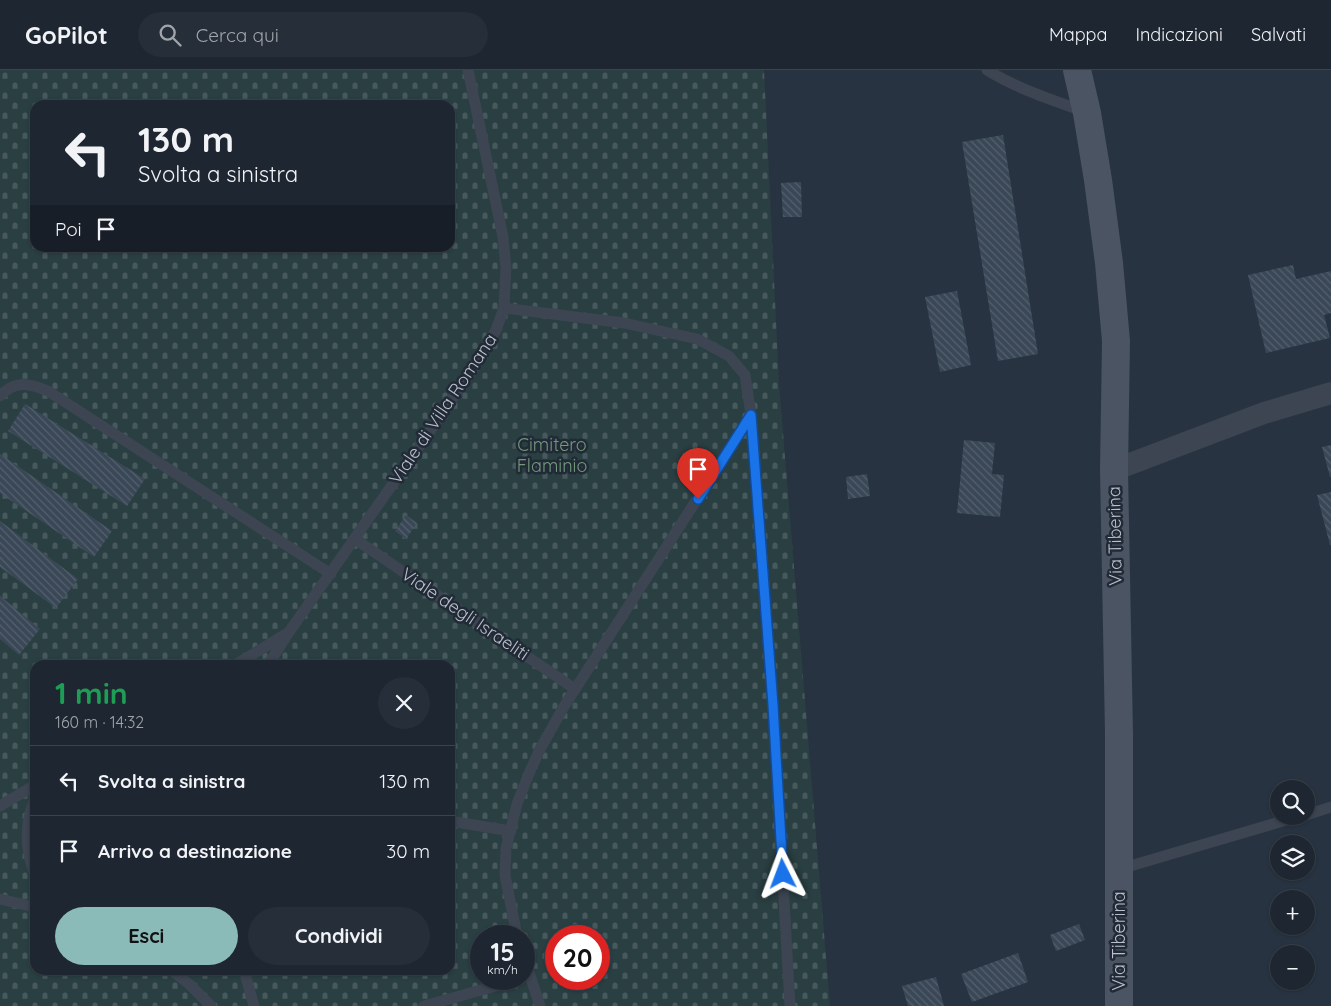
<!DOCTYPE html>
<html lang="it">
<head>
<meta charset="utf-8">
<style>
	body { margin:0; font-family:Quicksand,sans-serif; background:#262e39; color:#f1f3f6; height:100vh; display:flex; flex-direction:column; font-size:19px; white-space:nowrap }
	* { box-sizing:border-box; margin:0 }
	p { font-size:16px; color:#a1a5ab }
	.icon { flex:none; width:28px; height:28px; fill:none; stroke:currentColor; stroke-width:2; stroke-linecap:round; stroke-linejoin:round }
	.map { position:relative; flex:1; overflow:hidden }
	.sheet { position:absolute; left:30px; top:590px; width:425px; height:315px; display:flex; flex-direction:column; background:#1e2631; border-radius:15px; box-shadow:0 1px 4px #0004,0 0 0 1px #3c434d }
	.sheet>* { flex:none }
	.hud { position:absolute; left:30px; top:30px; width:425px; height:152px; border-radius:15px; box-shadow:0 1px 4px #0004,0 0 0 1px #3c434d; background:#1e2631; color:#f1f3f6; overflow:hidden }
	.fabs { position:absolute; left:1270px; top:710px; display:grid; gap:10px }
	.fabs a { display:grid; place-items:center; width:45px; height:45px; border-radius:50%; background:#1e2631; box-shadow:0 1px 4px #0004,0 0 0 1px #3c434d; font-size:25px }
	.speed { position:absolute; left:470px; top:855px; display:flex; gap:10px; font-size:25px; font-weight:700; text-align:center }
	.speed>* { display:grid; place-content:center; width:65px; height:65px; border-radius:50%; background:#1e2631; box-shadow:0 1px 4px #0004,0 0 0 1px #3c434d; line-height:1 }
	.speed small { font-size:12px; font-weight:400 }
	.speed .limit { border:8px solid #d22; background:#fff; color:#111 }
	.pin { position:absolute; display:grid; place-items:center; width:42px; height:42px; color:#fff; margin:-51px -21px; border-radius:50% 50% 50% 0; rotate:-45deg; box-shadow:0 0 5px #0007 }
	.pin .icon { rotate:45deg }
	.me { position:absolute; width:55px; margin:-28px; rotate:357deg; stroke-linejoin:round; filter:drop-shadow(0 0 4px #0008) }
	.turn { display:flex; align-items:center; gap:18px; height:105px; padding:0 25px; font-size:22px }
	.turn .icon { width:65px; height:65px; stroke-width:2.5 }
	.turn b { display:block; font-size:35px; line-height:42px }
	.then { display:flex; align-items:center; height:48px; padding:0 25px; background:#0003; gap:10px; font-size:19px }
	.round { display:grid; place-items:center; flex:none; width:52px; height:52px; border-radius:26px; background:#262e39 }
	.overview { display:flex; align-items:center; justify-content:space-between; height:85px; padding:0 25px }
	h1 { font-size:30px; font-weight:700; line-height:38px; color:#1e9e55 }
	.button { display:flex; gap:10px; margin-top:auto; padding:10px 25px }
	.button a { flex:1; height:58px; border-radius:30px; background:#8bbbb9; color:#111; font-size:20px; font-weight:700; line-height:58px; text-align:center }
	.button a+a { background:#262e39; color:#f1f3f6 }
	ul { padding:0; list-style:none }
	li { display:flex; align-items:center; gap:15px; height:70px; padding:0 25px; border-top:1px solid #3c434d }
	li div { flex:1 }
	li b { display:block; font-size:19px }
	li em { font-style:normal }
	header { display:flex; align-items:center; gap:30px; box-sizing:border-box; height:70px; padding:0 25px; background:#1e2631; border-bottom:1px solid #3c434d }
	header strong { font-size:24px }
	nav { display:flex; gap:28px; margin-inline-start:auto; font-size:18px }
	.search { width:350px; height:45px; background:#262e39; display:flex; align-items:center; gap:12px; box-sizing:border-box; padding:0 18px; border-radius:28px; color:#a1a5ab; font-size:19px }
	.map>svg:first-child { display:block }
	.cemetery { fill:url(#cemetery-stones); fill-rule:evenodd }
	.building { fill:url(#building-back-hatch) }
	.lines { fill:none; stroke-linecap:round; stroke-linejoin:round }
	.lane { stroke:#3c4551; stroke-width:11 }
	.street { stroke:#3c4551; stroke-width:22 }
	.secondary { stroke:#4a5463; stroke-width:28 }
	.route-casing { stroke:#114b97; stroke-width:12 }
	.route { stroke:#1a73e8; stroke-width:9 }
	.labels { text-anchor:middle; stroke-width:5; stroke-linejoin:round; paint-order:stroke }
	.street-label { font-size:18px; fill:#b9c0cb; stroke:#212a36 }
	.park-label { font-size:18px; fill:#729a7b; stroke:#212a36 }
</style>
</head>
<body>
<header>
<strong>GoPilot</strong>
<div class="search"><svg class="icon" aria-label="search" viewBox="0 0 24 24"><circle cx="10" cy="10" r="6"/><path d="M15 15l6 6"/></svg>Cerca qui</div>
<nav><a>Mappa</a><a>Indicazioni</a><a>Salvati</a></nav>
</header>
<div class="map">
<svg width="1331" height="936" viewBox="0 0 1331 936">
	<defs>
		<pattern id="cemetery-stones" width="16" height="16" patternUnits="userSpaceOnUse" patternTransform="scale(1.25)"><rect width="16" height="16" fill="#2a3f42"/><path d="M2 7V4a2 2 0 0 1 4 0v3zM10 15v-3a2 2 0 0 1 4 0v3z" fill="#47595c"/></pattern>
		<pattern id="building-back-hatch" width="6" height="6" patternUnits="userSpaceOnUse" patternTransform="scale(1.25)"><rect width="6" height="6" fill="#3a4756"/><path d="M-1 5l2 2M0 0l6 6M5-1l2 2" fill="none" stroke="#54606d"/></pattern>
	</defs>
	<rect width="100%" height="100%" fill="#283341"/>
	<path class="cemetery" d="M0,0H764L779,314L830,936H0ZM35,35H450V178H35ZM35,595H450V900H35ZM481,866H524V909H481ZM556,866H599V909H556Z"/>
	<path class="building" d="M1003,65L1038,284L998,291L962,72Z
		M801,112L802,147H783L781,113Z
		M1293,195L1296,209L1331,201V243L1324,245L1330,268L1266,283L1248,205Z
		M957,221L971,295L940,302L925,227Z
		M25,334L145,409L127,436L8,361Z
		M964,370L995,373L992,404L1004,405L1000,447L957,443Z
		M1331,375V407H1330L1322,377Z
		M0,384L112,461L94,487L0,423Z
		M867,404L870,426L848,429L846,407Z
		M1331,422V475H1330L1317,425Z
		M406,445L417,453L406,469L395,461Z
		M0,451L78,509L56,538L0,497Z
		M0,526L40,559L19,585L0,569Z
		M1079,854L1085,870L1056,881L1050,865Z
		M1018,883L1028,912L972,932L961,904Z
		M936,907L944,936H908L902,916Z"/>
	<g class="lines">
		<path class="lane" d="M987,0C1018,19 1052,30 1086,42
			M504,238L624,253L697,269L729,286L745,305L751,345L773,635L790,936
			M0,326C15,310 29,313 48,321L331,504
			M355,469L575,619
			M235,595L286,564
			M268,595L289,562L474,298L496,260L504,238L506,198L503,167L468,0
			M35,728C24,756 25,778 35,805
			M0,736L35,715
			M1306,745L1331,737
			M450,751L511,761
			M1120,799L1300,746
			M0,829L35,837
			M517,866L505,805L506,778L517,734L528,706L539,681L563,638L751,345
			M524,887L540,936
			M171,900L189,914L211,936
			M244,900L254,936
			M424,936L521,909"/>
		<path class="street" d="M1114,400L1264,343L1331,323"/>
		<path class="secondary" d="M1077,0L1087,43L1098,110L1109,193L1116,271L1114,400L1119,663V936"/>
	</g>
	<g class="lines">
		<g class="route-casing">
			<path id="route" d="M698,429L751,345L773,635L783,804"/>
		</g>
		<use href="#route" class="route"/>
	</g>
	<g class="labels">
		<g class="street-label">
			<text transform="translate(443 339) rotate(-56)" y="6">Viale di Villa Romana</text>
			<text transform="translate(1115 466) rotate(-91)" y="6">Via Tiberina</text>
			<text transform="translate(465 544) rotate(34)" y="6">Viale degli Israeliti</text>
			<text transform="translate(1119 871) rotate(-90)" y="6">Via Tiberina</text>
		</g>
		<g class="park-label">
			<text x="552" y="381">Cimitero<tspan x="552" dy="21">Flaminio</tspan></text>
		</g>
	</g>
</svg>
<div class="fabs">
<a><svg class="icon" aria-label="search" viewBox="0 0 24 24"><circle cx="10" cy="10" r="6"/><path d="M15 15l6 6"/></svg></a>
<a><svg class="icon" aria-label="layers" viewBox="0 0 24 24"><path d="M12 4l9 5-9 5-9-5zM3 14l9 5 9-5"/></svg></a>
<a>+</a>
<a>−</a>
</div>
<div class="speed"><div>15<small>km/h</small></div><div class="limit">20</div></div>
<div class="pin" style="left:698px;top:429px;background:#d93025"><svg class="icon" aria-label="arrive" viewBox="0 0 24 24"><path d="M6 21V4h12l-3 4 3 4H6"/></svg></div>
<svg class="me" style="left:783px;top:804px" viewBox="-20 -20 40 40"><path d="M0-17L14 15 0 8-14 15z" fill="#1a73e8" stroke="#fff" stroke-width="4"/></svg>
<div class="hud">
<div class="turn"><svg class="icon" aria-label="left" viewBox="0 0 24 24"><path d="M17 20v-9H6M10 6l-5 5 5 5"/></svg><div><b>130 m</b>Svolta a sinistra</div></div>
<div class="then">Poi<svg class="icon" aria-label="arrive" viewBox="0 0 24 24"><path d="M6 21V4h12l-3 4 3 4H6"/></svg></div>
</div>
<section class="sheet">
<div class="overview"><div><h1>1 min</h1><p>160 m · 14:32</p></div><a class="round"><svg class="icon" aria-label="close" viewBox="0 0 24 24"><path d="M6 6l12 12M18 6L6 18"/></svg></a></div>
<ul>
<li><svg class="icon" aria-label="left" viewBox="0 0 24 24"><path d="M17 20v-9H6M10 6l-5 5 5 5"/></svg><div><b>Svolta a sinistra</b></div><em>130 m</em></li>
<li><svg class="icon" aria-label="arrive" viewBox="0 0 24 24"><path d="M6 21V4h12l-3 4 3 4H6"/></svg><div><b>Arrivo a destinazione</b></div><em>30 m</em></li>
</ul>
<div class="button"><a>Esci</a><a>Condividi</a></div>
</section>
</div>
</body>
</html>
